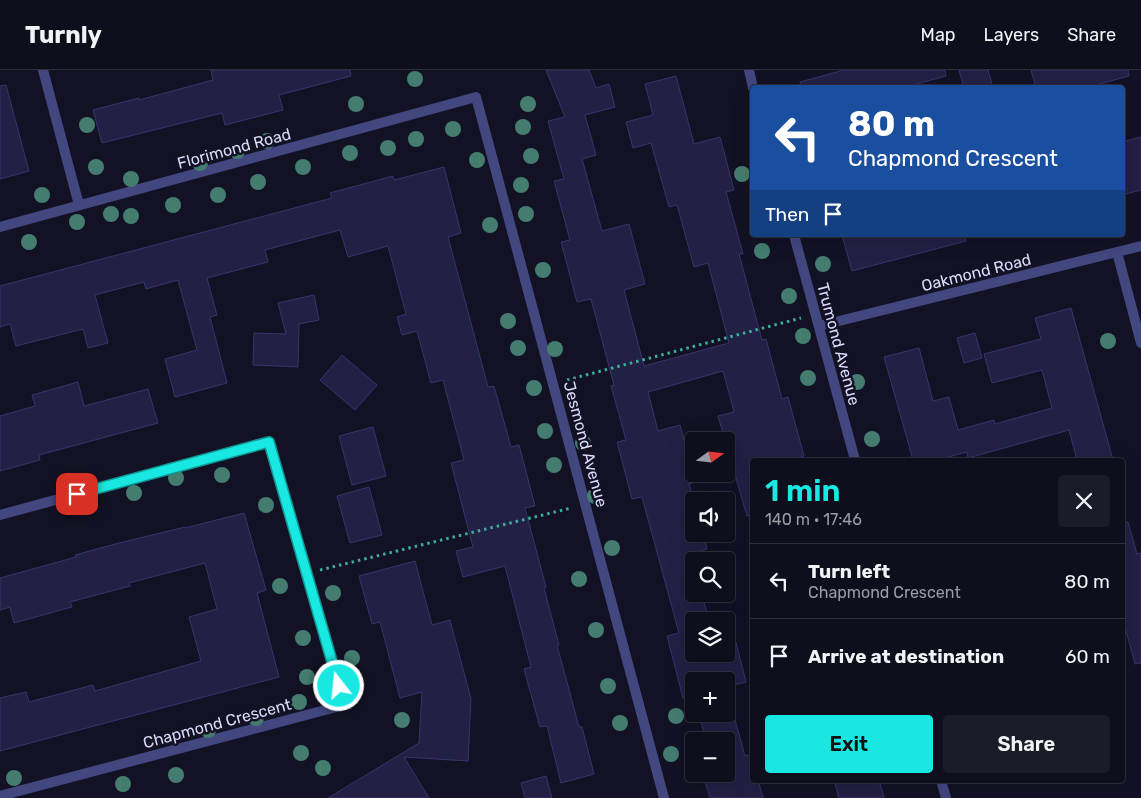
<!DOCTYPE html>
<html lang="en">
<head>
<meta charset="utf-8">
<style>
	body { margin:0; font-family:Rubik,sans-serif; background:#1c1c29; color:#f1f3f6; height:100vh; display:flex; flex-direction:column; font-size:19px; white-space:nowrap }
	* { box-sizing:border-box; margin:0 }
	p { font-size:16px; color:#9b9ca3 }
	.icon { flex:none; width:28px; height:28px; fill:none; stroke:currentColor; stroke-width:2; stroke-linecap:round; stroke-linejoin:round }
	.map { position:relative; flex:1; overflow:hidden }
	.drawer { position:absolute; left:750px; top:388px; width:375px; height:325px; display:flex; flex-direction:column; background:#0e0e1c; border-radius:5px; box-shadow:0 5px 20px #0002,0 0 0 1px #2e2e3b }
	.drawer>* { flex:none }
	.banner { position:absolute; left:750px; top:15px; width:375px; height:152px; border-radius:5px; box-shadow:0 5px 20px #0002,0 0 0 1px #2e2e3b; background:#1a4fa0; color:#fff; overflow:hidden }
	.needle { width:32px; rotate:75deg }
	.tools { position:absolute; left:685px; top:362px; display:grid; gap:10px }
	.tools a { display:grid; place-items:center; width:50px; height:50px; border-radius:5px; background:#0e0e1c; box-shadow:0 5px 20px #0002,0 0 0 1px #2e2e3b; font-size:25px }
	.pin { position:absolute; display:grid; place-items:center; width:42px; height:42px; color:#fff; margin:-21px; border-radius:10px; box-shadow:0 2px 8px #0006 }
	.me { position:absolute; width:55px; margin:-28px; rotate:344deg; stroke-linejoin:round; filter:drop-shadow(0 0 4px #0008) }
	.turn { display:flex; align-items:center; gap:18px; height:105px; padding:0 15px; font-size:22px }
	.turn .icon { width:65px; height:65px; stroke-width:2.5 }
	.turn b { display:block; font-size:35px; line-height:42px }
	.then { display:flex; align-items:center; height:48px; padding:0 15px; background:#0003; gap:10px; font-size:19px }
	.round { display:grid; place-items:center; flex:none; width:52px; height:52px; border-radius:5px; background:#1c1c29 }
	.headline { display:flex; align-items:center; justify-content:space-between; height:85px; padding:0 15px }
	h1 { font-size:30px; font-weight:600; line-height:38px; color:#19e8e2 }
	.cta { display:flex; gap:10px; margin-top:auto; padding:10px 15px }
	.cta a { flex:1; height:58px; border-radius:5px; background:#19e8e2; color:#111; font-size:20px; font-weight:600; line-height:58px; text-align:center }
	.cta a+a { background:#1c1c29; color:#f1f3f6 }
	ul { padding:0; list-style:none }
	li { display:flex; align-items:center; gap:15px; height:75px; padding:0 15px; border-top:1px solid #2e2e3b }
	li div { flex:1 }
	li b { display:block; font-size:19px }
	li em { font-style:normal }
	header { display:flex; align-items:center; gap:30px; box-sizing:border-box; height:70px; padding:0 25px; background:#0e0e1c; border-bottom:1px solid #2e2e3b }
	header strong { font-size:24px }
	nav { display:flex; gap:28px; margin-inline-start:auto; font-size:18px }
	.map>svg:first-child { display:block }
	.building { fill:#222044; stroke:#38346e }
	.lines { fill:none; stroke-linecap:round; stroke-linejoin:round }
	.path { stroke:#3cad98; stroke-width:3; stroke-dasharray:2.5 4; stroke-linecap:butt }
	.street { stroke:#42477f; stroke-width:10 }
	.tree { fill:#447d70 }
	.route-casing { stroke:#109793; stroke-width:12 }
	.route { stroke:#19e8e2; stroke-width:9 }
	.labels { text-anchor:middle; stroke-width:5; stroke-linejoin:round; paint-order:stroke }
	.street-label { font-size:16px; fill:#dadafb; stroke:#131225 }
</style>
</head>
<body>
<header>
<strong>Turnly</strong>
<nav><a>Map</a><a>Layers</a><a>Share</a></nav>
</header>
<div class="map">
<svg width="1141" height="728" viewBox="0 0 1141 728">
	<rect width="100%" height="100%" fill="#131225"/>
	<path class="building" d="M211,0H350L351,6L279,25L283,40L225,55L222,43L102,73L93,40L139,28V30L213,10Z
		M546,0H589L596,18L609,14L615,37L585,45L596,85L582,89L602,161L629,154L645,214L624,220L644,296L729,273L708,193L694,197L677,135L669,137L651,73L633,78L626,52L653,45L645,14L676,6L694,74L720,67L734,120L726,122L743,184H739L762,270L766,269L782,329L788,327L804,386L790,390H752V445L747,446L718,346L734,342L723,301L648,322L658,361L680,355L695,412L689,414L694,431V464H703L707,479L694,483V524H702L709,551H694V584H726V551H721L730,549L746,612L726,617L745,686L752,684V710H758L763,728H710L703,704H726V671H706L699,644H726V611H694V626L683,628L667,566L679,563L642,427L632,429L617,372L626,370L611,316L614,315L591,229L577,232L561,172L570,170L554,111L564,109L548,51L565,47Z
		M844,0H945L946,6L902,18H801L800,12Z
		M959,0H988L993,18H964Z
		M1031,0H1128L1129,6L1085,18H1036Z
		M6,15L29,101L0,109V16Z
		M1141,67V120L1122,125V72Z
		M444,97L461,163L448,167L488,317L494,316L511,377L519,375L535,436L525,438L546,517L544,518L559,575H557L579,657H582L594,704L561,713L547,656L540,657L524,599L531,597L505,496L463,507L456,481L473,477L451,393L464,390L443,310L431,313L417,261L402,265L397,247L406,244L388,176L348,187L340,160L265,180L268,192L207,208L217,245L210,247L227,313L175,327L165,289L197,280L178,210L146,219L144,212L95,225L108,273L88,278L83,259L16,276L10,254L0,257V216L332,128L330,123L393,106L394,110Z
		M842,165H965L966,171L852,201Z
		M314,225L319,250L299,254L298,297L253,295L254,263L286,264L278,233Z
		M1071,238L1113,390H1077L1069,360L968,388L967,382L937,390H913L884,287L919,278L933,331L949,327L958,360L994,350L995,354L1052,338L1042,300L992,313L984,284L1041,269L1035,248Z
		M975,263L982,288L964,293L957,268Z
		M342,285L377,315L355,340L320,310Z
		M78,312L84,336L148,319L158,353L39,385L40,390L0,401V346L35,336L32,325Z
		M373,357L386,406L352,415L339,366Z
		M369,417L382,465L350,473L337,426Z
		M244,443L266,520L257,523L279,607L0,681V628L26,622L29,632L93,615L95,621L201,591L189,547L217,539L205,493L129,513L130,516L70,532L72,537L14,553L10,537L0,540V508L76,487L75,485L119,473L185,457V458Z
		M1128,452L1137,484L1141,483V593L1135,594L1122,546V453Z
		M415,491L432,555L450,550L471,629L468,691L404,687L429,728H328L419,673L422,622L400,628L380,552L372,554L359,506Z
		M546,706L552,728H525L521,713Z
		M834,710H879L884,728H839Z"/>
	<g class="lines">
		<path class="path" d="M567,310L801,248
			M320,500L571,438"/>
		<path class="street" d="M43,0L79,135
			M749,0L753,18
			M0,157L476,27L664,728
			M794,165L855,390
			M1117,182L1141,273
			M819,256L1141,176
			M0,445L269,372L344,635L0,726
			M941,710L946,728"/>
	</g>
	<g class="tree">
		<circle cx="415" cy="9" r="8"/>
		<circle cx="356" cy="34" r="8"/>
		<circle cx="528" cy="34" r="8"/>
		<circle cx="87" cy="55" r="8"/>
		<circle cx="523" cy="57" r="8"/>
		<circle cx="453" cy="59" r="8"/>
		<circle cx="416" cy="69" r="8"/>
		<circle cx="267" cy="71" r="8"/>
		<circle cx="388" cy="78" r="8"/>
		<circle cx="237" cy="81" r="8"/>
		<circle cx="350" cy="83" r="8"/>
		<circle cx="531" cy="86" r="8"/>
		<circle cx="477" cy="90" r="8"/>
		<circle cx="200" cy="93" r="8"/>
		<circle cx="96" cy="97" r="8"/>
		<circle cx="303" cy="97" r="8"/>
		<circle cx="742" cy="104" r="8"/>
		<circle cx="131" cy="109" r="8"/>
		<circle cx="258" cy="112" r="8"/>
		<circle cx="521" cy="115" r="8"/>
		<circle cx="42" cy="125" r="8"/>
		<circle cx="218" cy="125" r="8"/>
		<circle cx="173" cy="135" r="8"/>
		<circle cx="111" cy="144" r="8"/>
		<circle cx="526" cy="144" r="8"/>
		<circle cx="131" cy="146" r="8"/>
		<circle cx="77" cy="152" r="8"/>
		<circle cx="490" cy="155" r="8"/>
		<circle cx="29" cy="172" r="8"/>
		<circle cx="762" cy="181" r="8"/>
		<circle cx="823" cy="194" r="8"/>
		<circle cx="543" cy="200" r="8"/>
		<circle cx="789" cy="226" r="8"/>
		<circle cx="508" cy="251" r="8"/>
		<circle cx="803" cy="266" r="8"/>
		<circle cx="1108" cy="271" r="8"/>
		<circle cx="518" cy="278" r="8"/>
		<circle cx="555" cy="279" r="8"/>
		<circle cx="808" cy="308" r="8"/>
		<circle cx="857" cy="312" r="8"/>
		<circle cx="534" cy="318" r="8"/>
		<circle cx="545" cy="361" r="8"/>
		<circle cx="872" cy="369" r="8"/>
		<circle cx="583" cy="373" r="8"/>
		<circle cx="554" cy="395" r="8"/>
		<circle cx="222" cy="405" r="8"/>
		<circle cx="176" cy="408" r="8"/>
		<circle cx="134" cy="423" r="8"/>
		<circle cx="595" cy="426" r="8"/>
		<circle cx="266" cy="435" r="8"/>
		<circle cx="85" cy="437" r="8"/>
		<circle cx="612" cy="478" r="8"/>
		<circle cx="579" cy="509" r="8"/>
		<circle cx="280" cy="516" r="8"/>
		<circle cx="333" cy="523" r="8"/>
		<circle cx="596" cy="560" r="8"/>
		<circle cx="303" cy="568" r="8"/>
		<circle cx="352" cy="588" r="8"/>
		<circle cx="307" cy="607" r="8"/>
		<circle cx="608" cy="616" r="8"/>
		<circle cx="299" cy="632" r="8"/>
		<circle cx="676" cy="646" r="8"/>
		<circle cx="256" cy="648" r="8"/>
		<circle cx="402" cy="650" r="8"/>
		<circle cx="620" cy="653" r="8"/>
		<circle cx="208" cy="660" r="8"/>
		<circle cx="301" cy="683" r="8"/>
		<circle cx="671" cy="684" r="8"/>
		<circle cx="323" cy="698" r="8"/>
		<circle cx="176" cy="705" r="8"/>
		<circle cx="14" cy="708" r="8"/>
		<circle cx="123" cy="714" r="8"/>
	</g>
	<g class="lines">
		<g class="route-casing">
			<path id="route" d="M77,424L269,372L339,616"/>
		</g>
		<use href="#route" class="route"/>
	</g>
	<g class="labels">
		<g class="street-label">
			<text transform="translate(234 78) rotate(-15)" y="6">Florimond Road</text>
			<text transform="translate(976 202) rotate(-14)" y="6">Oakmond Road</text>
			<text transform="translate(839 274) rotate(75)" y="6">Trumond Avenue</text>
			<text transform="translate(586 374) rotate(75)" y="6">Jesmond Avenue</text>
			<text transform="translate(217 653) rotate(-15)" y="6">Chapmond Crescent</text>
		</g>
	</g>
</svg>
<div class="tools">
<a><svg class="needle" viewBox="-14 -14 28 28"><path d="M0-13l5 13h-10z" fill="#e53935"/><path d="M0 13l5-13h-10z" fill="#9b9ca3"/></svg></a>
<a><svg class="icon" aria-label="sound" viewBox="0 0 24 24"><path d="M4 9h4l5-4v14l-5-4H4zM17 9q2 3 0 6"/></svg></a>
<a><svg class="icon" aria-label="search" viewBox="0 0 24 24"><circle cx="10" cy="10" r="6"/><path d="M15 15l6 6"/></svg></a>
<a><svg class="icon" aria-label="layers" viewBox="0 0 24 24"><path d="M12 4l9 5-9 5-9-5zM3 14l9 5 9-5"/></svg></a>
<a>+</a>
<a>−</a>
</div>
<div class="pin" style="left:77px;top:424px;background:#d93025"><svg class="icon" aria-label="arrive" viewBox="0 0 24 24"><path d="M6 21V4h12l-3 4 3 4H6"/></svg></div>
<svg class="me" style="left:339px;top:616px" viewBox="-20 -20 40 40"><circle r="17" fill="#19e8e2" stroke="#fff" stroke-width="3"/><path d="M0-11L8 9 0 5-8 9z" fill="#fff"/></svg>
<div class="banner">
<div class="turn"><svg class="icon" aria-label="left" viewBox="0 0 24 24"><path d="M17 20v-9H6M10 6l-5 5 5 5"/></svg><div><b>80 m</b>Chapmond Crescent</div></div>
<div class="then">Then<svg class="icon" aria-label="arrive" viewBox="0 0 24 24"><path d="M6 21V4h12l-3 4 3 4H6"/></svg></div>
</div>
<section class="drawer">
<div class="headline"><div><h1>1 min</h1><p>140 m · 17:46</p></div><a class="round"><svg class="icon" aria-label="close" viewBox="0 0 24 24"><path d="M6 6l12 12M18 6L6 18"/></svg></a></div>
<ul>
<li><svg class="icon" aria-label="left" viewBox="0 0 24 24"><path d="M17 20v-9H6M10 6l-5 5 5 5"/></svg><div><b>Turn left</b><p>Chapmond Crescent</p></div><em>80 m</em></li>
<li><svg class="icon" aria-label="arrive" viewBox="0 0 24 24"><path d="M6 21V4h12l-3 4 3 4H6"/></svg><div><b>Arrive at destination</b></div><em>60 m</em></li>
</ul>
<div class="cta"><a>Exit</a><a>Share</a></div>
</section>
</div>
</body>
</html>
